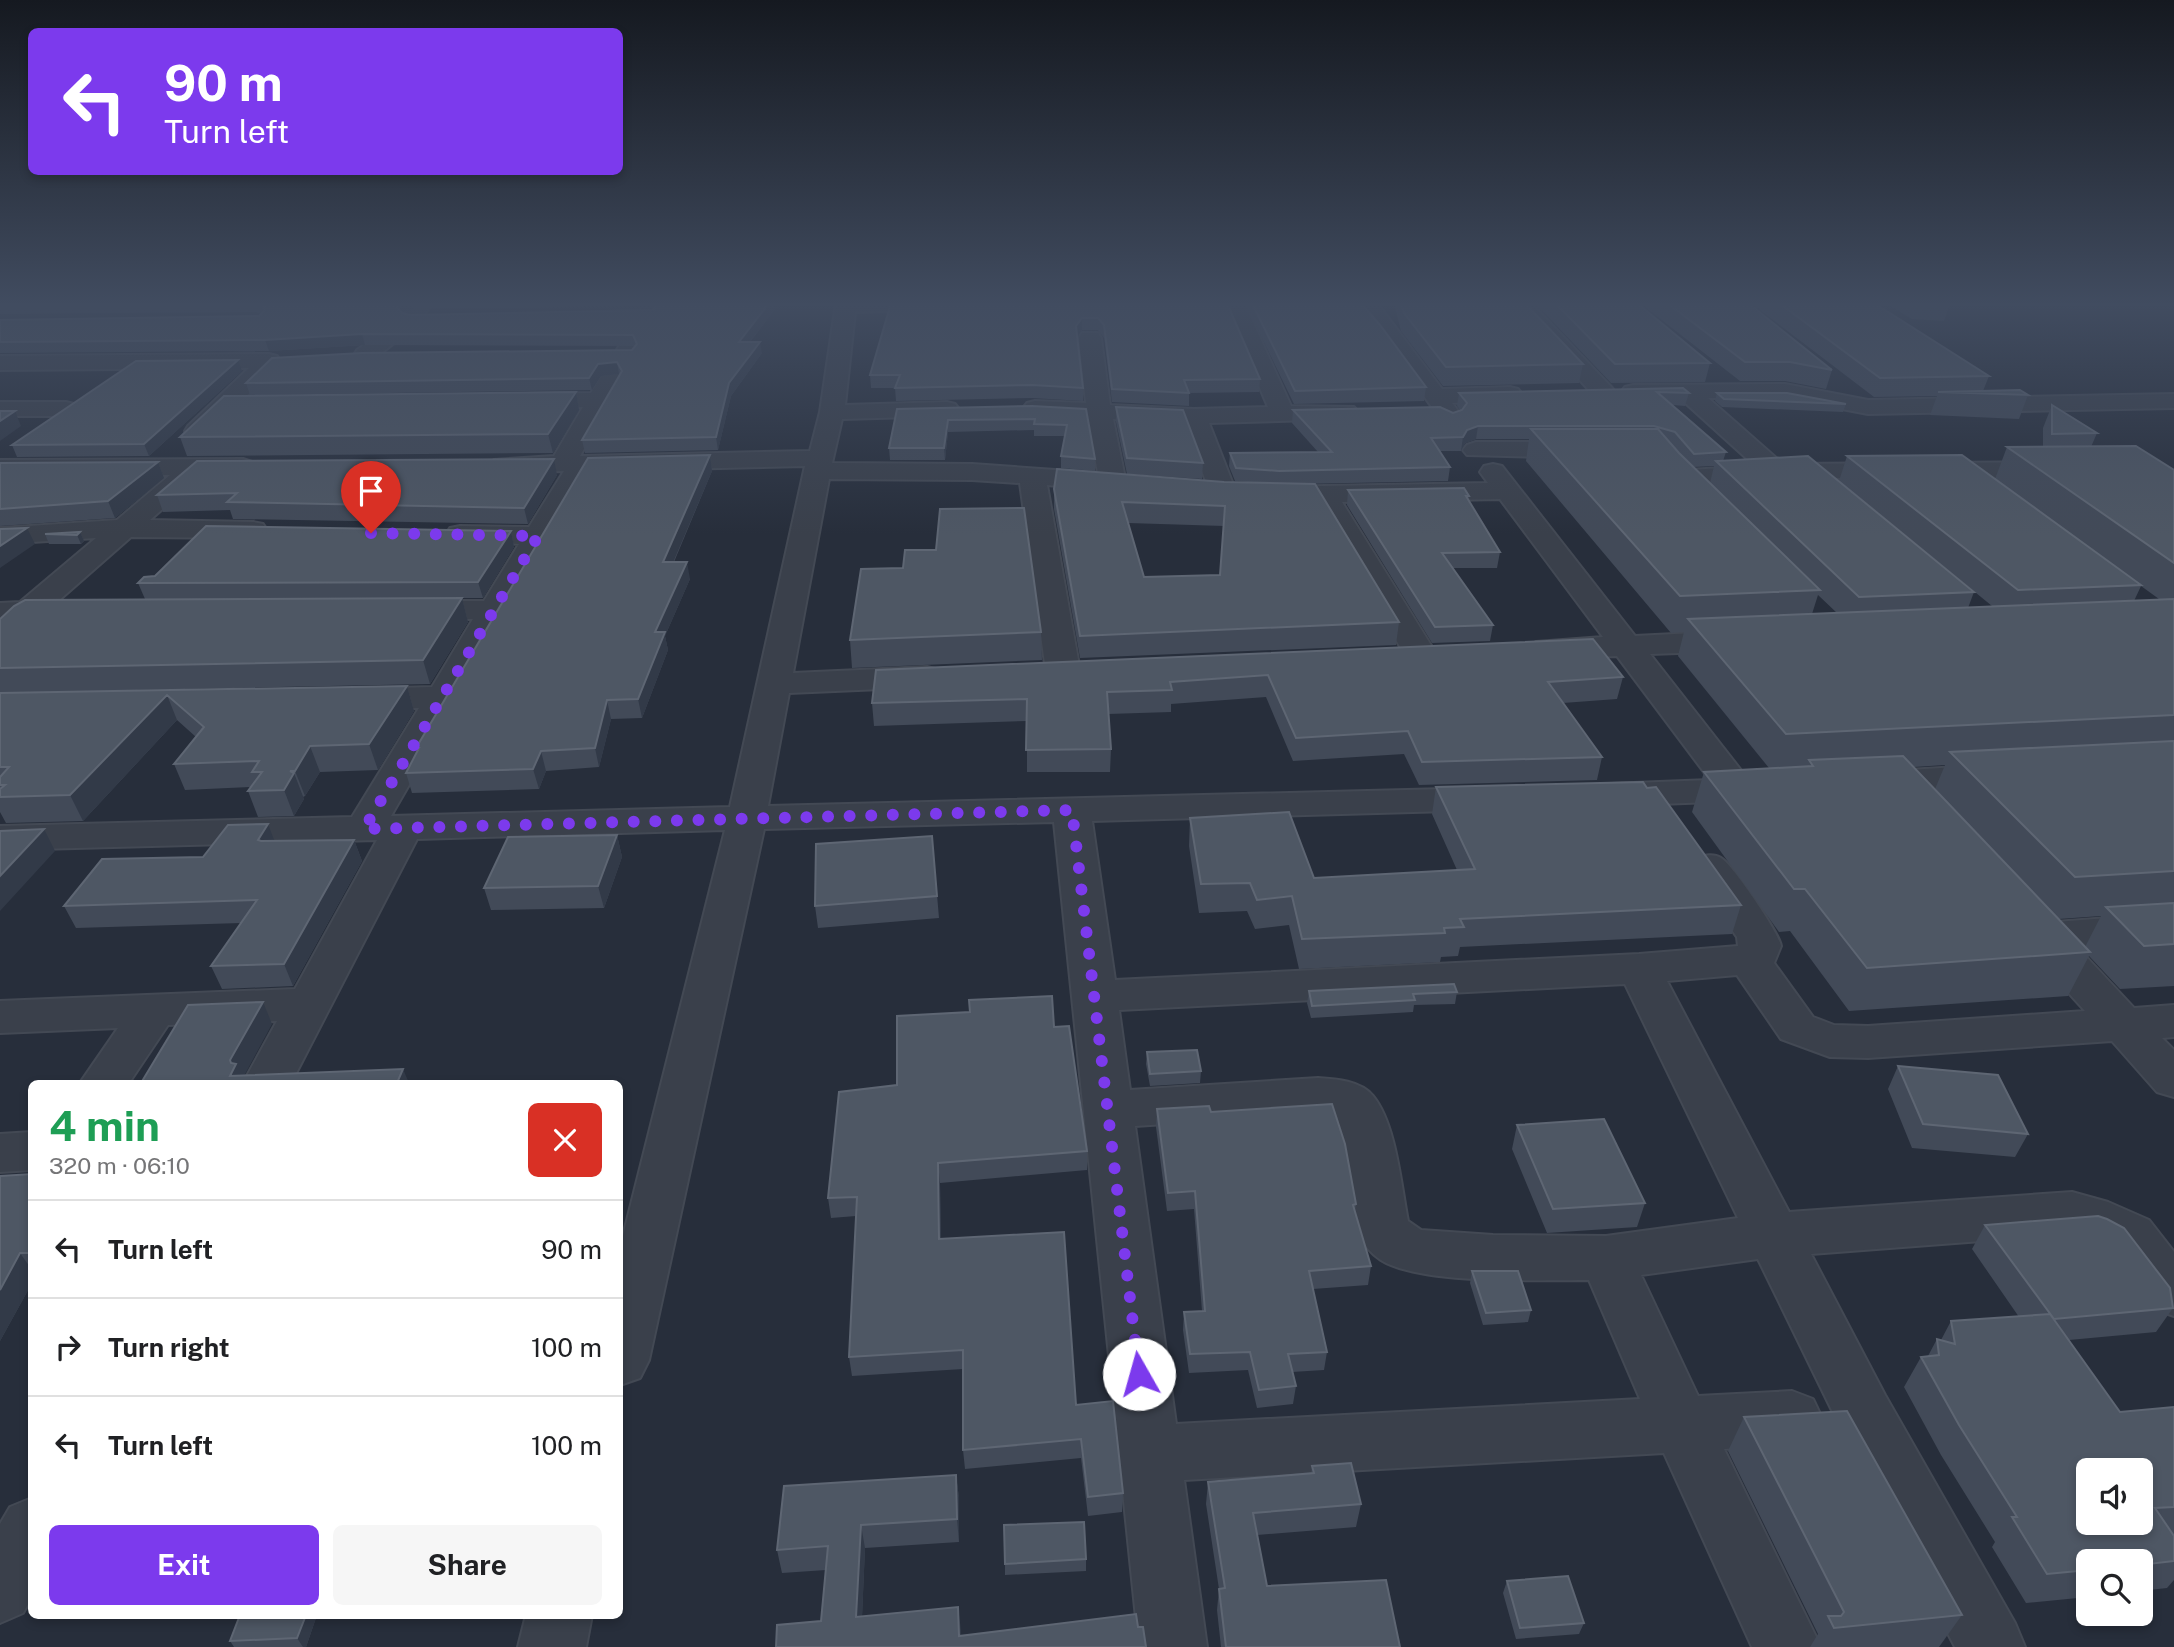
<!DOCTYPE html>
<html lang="en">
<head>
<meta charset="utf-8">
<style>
	body { margin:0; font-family:"Public Sans",sans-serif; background:#f6f6f6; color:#202124; height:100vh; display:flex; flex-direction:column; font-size:26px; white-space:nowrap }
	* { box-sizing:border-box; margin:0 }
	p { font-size:23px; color:#757577 }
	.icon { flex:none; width:38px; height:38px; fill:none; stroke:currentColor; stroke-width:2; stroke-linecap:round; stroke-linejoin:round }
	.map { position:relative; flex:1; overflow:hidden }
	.details { position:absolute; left:28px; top:1080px; width:595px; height:539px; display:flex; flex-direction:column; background:#fff; border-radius:10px; box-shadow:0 4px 10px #0003 }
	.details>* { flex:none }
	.guide { position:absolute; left:28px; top:28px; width:595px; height:147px; border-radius:10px; box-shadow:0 4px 10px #0003; background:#7c3aed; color:#fff; overflow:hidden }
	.tools { position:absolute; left:2076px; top:1458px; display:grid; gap:14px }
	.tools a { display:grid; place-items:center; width:77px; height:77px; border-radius:10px; background:#fff; box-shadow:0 4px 10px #0003; font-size:35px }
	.pin { position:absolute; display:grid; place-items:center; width:60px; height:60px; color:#fff; margin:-72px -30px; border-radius:50% 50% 50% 0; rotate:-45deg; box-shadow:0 0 7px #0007 }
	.pin .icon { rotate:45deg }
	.me { position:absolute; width:77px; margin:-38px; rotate:353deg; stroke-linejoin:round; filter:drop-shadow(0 0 5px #0008) }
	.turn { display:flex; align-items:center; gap:24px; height:147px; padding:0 21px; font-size:32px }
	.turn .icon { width:91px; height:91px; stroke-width:2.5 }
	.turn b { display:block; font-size:49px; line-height:60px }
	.round { display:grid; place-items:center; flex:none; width:74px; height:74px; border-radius:10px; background:#f6f6f6 }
	.overview { display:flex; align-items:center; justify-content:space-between; height:119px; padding:0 21px }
	h1 { font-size:42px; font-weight:700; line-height:52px; color:#1e9e55 }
	.action { display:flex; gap:14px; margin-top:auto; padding:14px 21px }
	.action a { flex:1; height:80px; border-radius:10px; background:#7c3aed; color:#fff; font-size:28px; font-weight:700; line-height:80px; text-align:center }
	.action a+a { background:#f6f6f6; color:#202124 }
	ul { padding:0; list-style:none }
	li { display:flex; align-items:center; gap:21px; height:98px; padding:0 21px; border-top:2px solid #e0e0e0 }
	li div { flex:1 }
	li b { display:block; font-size:26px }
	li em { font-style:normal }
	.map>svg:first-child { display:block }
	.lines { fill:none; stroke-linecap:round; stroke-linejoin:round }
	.minor-casing { stroke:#434954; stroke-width:4 }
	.minor { fill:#3a404b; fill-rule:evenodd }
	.wall { fill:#424a58; fill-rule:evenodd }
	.shaded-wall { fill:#323a48 }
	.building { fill:#4e5764; stroke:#5e6673; stroke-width:2; fill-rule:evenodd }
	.route { stroke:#7c3aed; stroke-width:12; stroke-dasharray:0 21.6 }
</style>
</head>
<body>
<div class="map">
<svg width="2174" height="1647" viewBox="0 0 2174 1647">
	<rect width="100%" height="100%" fill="#272e3b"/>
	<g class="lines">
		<g class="minor-casing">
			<path id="minor" d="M411,303H431L420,322L373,360H357L354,355L357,350L405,314Z
				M645,303H665L580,456L810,451L820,412L836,303H990L987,307L980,309L855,312L845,405L947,402L955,404L959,409L955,414L947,416L842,419L832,463L972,464L1098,473L1088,418L1035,415L1027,413L1023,408L1027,403L1035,401L1086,403L1079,338L1082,333H1098L1101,338L1110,405L1194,409L1268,407L1224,303H1244L1291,406L1354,407L1358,412L1354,417L1346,419L1209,423L1236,492L1232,498L1223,500L1214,498L1210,492L1184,423L1113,419L1126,483L1122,489L1113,491L1047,485L1080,671L1075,678L1063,681L1051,678L1046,671L1020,483L972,480L829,479L793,673L927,667L939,670L944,677L939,684L927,687L789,693L768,806L1485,788L1498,791L1504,799L1498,807L1485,810L1092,821L1115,980L1639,954L1738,946L1737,937L1688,867L1694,858C1703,856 1713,853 1721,858C1732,864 1779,933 1781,946L1774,963L1813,1017L1834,1025L1868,1026L2085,1011L2027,947L2021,937L2027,927L2042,923L2174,913V941L2078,948L2134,1008L2174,1005V1037L2162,1038L2174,1050V1097L2157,1092L2112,1041L1868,1058L1830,1057L1781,1039L1737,975L1667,981L1789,1212L2072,1192L2108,1202L2149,1220L2174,1252V1316L2154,1309L2111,1250L2093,1240L2072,1234L1811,1254L1885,1395L2015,1623L2025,1647H1955L1843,1433L1758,1259L1641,1275L1698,1396L1792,1391L1813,1399L1822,1418L1813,1437L1792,1445L1724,1449L1821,1647H1752L1664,1453L1184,1480L1207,1647H1139L1054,822L764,829L649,1360L640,1378L620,1385V1248L725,830L417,839L291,1083H243L277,1021L168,1025L129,1083H80L118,1028L0,1033V1001L295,989L377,840L0,850V826L352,817L419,708L357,709L345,706L340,699L345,692L357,689L432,687L473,619H413L402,617L398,610L402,603L413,601H484L519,544L450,540L446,534L450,528L460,526L529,527L564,471L503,473L494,470L490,465L494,460L554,456L583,407L525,408L517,406L513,401L517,396L525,394L591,393ZM805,466L730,807L391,816L590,471ZM1625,984L1738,1218L1606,1236L1493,1235L1421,1230L1408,1221C1401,1185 1396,1124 1373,1096C1361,1081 1336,1079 1318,1078L1130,1090L1119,1010ZM1318,1114C1328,1114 1334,1115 1338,1125L1357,1232C1364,1244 1370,1253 1381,1260C1421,1285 1539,1280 1589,1280L1640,1399L1176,1424L1135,1126Z
				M1357,303H1377L1442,389L1510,387L1518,389L1522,394L1518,399L1510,401L1452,403L1462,416L1458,421L1450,423L1442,421Z
				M1510,303H1531L1612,388L1616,393L1612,398H1596Z
				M269,354L277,356L280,361L277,366L206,436L197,438L188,436L185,431L188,426L249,368L0,370V356Z
				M1785,384L1868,400L2174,394V408L1868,414L1785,398H1708L1783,464L2051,462L2060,465L2064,470L2060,475L2051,478H1807L1682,486C1667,482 1657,465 1648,453L1652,448C1671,443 1678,457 1689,470L1755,466L1681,399L1625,397L1621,392L1625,387L1633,385Z
				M0,402H66L74,404L78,409L74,414L66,416H0Z
				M1476,442H1581L1590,445L1594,450L1590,455L1581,458L1467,455L1463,450L1467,445Z
				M243,459L252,462L256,467L252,472L201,475L150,520L253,522L263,524L267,530L263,536L253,538L131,537L57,602L69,604L73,611L69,618L36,621L29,627L18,629L0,621V603L20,602L96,538L0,544V528L117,520L170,475L0,476V460Z
				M1493,464L1502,466L1635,636L1735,631L1746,634L1751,641L1746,648L1735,651L1650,654L1747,778L1764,781L1770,789L1764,797L1737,801L1608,806L1595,803L1589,795L1595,787L1608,784L1710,780L1617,656L1547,659L1536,656L1531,649L1536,642L1603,637L1500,499L1342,502L1437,655L1432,662L1421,665L1410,662L1405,655L1315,502L1260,501L1256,495L1260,489L1269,487L1488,483L1480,472L1484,466Z
				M1992,765L2005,768L2010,776L2005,784L1992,787L1874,794L1861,791L1855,783L1861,775L1874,772Z
				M32,1132V1170L0,1172V1134Z
				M32,1498V1597L23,1613L0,1623V1524L10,1507Z
				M526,1615H592L586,1647H518Z"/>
		</g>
		<use href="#minor" class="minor"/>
	</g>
	<path class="wall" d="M0,303H775L776,308L750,342L762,353L731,396L718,450L585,453L582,440L620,375L619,374L601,376L592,390L250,395L246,383L632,350L635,346L365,345L269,351L0,353V320L259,316L261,314L256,312L0,314ZM648,306L655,308L653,310L410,315L403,313L413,309Z
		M891,303H1227L1260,379L1259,392L1189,393V406L1112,402L1104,338L1098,330H1082L1077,337L1083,388V401L1032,398L896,401L895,388H871L870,375Z
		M1245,303H1361L1426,387L1424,401L1294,404Z
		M1394,303H1525L1583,364L1579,383L1443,386L1401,331Z
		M1535,303H1637L1710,363L1705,382L1611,383Z
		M1640,303H1748L1832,370L1826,389L1785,381H1740Z
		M1751,303H1877L1876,304L1989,376L1983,391L2028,395L2019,419L1930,415L1937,396L1874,397Z
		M1885,303H1949L1950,304L1944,321L1912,319Z
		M242,371L149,456L17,457L12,445Z
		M1683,388L1689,393L1685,406L1673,405L1726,452L1723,461L1974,592L1968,608L1992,606L1839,481L1847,456L1995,479L2007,447H2043V428L2052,405L2097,433L2091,447L2174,470V986L2120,989L2089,956L2068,996L1849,1011L1790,931L1779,932L1692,812L1704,772L1769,768L1678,656L1684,632L1671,633L1526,461L1529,439H1476L1465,443L1461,451H1439L1450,467L1448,481L1298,484L1399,622L1396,645L1080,658L1054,509V489L1224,482L1260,483L1235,481L1229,466L1230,453L1318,452L1292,423L1293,410L1453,413L1460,410L1457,406L1459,393ZM1714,466L1710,483L1693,467ZM1128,523L1224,526L1220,575L1144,577ZM2141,586L2159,599L2134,601ZM1818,595L1837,613L1812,614ZM1945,765L1935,789L1914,767ZM2101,916L2085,947L2059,919Z
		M576,392L579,410L553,453L187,456L180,437Z
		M1717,393L1846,404L1843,412L1722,407L1715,401Z
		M1116,407L1203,463L1202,479L1127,474L1116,422Z
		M897,409H1086L1095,459V471L1061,468V456L1065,436H1034V430L948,432L945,460H890L889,448Z
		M710,455L712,471L674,562L690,579L665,636L668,650L642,718L611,719L599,767L546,771L539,789L412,793L406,773L417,752L416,748Z
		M158,462L164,478L115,518L0,526V463Z
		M557,475L528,524L233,519L230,510L163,512L157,495Z
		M1348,490L1469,496L1468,500L1500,552L1497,568H1453L1493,625L1490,641L1432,643L1347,505Z
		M511,531L514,547L483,598H462L468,622L430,684L135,690L407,686L414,711L378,770L320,772L305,796L303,797L304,799L294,816L258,817L248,791L250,787L185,790L174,764L196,737L177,720L83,821L6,823L0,812V619L145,599L138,583L155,576Z
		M80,532L84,541L81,544H49L45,534Z
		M936,550L1041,632L1042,660L852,668L850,640L903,568Z
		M876,670L1623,677L1617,699L1563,703L1602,757L1597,780L1419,785L1404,754L1293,761L1266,697L1171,704V712L1108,714L1111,749L1110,772H1027V721L874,726L872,703Z
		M1436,787L1647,788L1741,905L1732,934L1460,947L1458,956L1441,957L1440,962L1299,969L1289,925L1255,929L1247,911L1199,913L1189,846L1190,818L1314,878L1457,870L1432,814Z
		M617,835L622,857L604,908L491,910L484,888Z
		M932,836L939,918L818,928L815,906Z
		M354,840L362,861L293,986L222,989L211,966L241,923L76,928L64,906L203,857L275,841Z
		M1309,991L1457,992L1455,1004L1414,1005L1413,1012L1311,1018L1307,1003Z
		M1054,1027L1087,1151V1170L940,1183L941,1239L1076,1405L1123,1493L1122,1512L1088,1516L1081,1458L965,1469L963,1450V1369L852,1376L849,1357L856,1216L831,1218L828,1198L897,1085Z
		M1147,1052L1201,1071L1200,1083L1150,1086L1146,1064Z
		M1898,1066L2028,1134L2015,1157L1912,1148L1888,1089Z
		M1157,1109L1211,1112L1356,1204L1355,1211L1371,1266L1368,1285L1313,1289L1327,1352L1324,1370L1292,1372L1296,1386L1293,1404L1257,1408L1248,1370L1189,1373L1183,1330L1184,1312L1202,1311L1194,1209L1167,1211L1156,1127Z
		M1517,1125L1645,1203L1637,1227L1547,1233L1512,1149Z
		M32,1174V1283L0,1341V1176Z
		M1985,1225L2173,1308L2156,1332L2069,1340L2120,1412L2174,1407V1534H2173L2174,1536V1580L2167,1588L2140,1591V1561H2088V1597L2026,1603L1992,1547L1995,1542L1941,1455L1904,1387L1921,1357L1928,1356L1937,1339L1941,1340L1951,1321L2019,1317L1972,1249Z
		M1472,1271L1531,1310L1528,1322L1483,1325L1470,1283Z
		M1744,1417L1962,1615L1939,1647H1810L1818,1634L1728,1451Z
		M1312,1466L1361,1504L1356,1527L1257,1535L1267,1586L1400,1647H1221L1217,1610L1219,1589L1206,1504L1208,1482L1311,1474Z
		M956,1475L959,1498V1542L865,1548L862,1617L961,1630V1636L1138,1627L776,1647L821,1621L826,1570L782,1573L777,1550Z
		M1086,1559V1571L1005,1575V1564Z
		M1507,1581L1584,1623L1579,1634L1516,1639L1503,1593Z
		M240,1615H317L306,1647H234L230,1641Z"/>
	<path class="shaded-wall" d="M400,303H411L413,309L404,312L400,318L397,307Z
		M769,303H775L776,308L741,353L739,342Z
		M1082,318V330L1076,338V326Z
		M362,334L365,345L269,351L265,340Z
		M760,342L762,353L731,396L718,450L716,437L729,383Z
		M238,360L242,371L149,456L144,444Z
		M617,362L619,374L601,376L592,390L589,378L598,364Z
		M576,392L579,410L553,453L548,434Z
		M15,411L21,426L0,441V421Z
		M948,420V432L945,460L944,448Z
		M1478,426L1476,439L1465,443L1461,451L1463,437L1467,430Z
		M710,455L712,471L666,579L663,562Z
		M554,459L557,475L528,524L524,508Z
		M158,462L164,478L115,518L108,501Z
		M27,528L35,544L0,568V546Z
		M511,531L514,547L483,598L478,582Z
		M80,532L84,541L81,544L77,535Z
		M687,562L690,579L665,636L668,650L642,718L638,699L655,632Z
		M462,598L468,622L430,684L423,660Z
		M407,686L414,711L378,770L369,744Z
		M167,695L177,720L83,821L70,795Z
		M607,700L611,719L599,767L595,748Z
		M310,746L320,772L305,796L295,771Z
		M541,751L546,771L539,789L533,769Z
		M294,773L304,799L294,816L284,790Z
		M268,824L276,845L258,840Z
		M44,829L55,851L0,911V876Z
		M617,835L622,857L604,908L598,886Z
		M354,840L362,861L293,986L284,964Z
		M263,1002L272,1024L243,1078L230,1076V1060Z
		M403,1069L409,1083H397Z
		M938,1163L940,1183L941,1259L939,1239Z
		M20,1253L32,1270V1283L0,1341V1290Z
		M956,1475L959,1498V1542L957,1519Z
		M861,1525L865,1548L861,1640L856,1617Z
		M958,1607L961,1630V1647L959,1636Z
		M306,1615H317L306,1647H303L297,1638Z"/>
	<path class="building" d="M258,303H400L397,307L402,313L410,315L653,310L659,304L658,303H769L739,342H760L729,383L716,437L582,440L622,371L617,362L598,364L589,378L246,383L272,358L362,353L632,350L637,344L633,335L362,334L265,340L0,342V320L259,316L265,310L262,304Z
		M891,303H1227L1260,379L1184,380L1189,393L1112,389L1104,325L1098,318H1082L1076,326L1083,388L1032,385L895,388L900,375H870Z
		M1252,303H1361L1380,325L1426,387L1295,391Z
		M1401,303H1525L1583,364L1446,367L1404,313Z
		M1555,303H1637L1710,363L1615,364Z
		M1667,303H1748L1832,370L1790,362H1745Z
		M1779,303H1874L1989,376L1880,378Z
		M238,360L144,444L12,445L136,361Z
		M1683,388L1689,393L1657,392L1726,452L1694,454L1675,432L1654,426H1478L1467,430L1463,437L1431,438L1450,467L1279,471L1236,468L1230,453L1332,452L1293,410L1440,407L1453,413L1462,410L1467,403L1459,393Z
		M2020,390L2028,395L1938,392Z
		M576,392L548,434L180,437L224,396Z
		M1717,393H1787L1846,404L1724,399Z
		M2052,405L2097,433L2052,434Z
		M1032,406L1086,409L1095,459L1061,456L1067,425L1034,424L1035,419L948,420L944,448H889L897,409Z
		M1116,407L1183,410L1203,463L1127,458Z
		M0,411H15L0,421Z
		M1531,429H1658L1679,453L1820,590L1680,596Z
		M2136,446L2174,470V563L2007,447Z
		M710,455L663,562H687L655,632H665L638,699L607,700L595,748L541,751L533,769L406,773L419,748H416L588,458Z
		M1962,455L2141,585L2018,590L1847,456Z
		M1808,456L1974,592L1859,597L1716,461Z
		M554,459L524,508L227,502L237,493L157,495L197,461Z
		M158,462L108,501L0,509V463Z
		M1057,469L1224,482L1315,484L1399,622L1080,636L1054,489ZM1122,502L1225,506L1220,575L1144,577Z
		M1464,488L1469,496H1466L1500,552L1442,553L1493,625L1435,627L1348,490Z
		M1024,508L1041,632L850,640L861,569L903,568L905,550H936L940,509Z
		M206,526L511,531L478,582L138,583L144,577L155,576Z
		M27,528L0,546V529Z
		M80,532L77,535L45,534Z
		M462,598L423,660L0,668V619L14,606L25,600Z
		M2174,599V715L1786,734L1688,619Z
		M1593,639L1623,677L1548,682L1602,757L1422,762L1408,731L1296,738L1268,675L1170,682L1172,690L1107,692L1111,749L1026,750L1027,699L872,703L876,670Z
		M407,686L369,744L310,746L295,771H290L294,773L284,790L248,791L262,772H252L259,761L174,764L204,727L167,695L70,795L0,797V789L5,785H0V777L9,767H0V693Z
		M2174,741V871L2075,877L1950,752Z
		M1903,756L2090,952L1867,968L1805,889H1794L1704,772L1813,766L1809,760Z
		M1643,782L1647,788L1656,787L1741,905L1460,919L1464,927L1444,928L1445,933L1302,939L1292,896L1257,900L1250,883L1201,884L1190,818L1289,812L1314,878L1475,869L1436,787Z
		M268,824L258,840L261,841L354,840L284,964L211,966L257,900L64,906L102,859L203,857L228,825Z
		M44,829L0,876V831Z
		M617,835L598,886L484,888L508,837Z
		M932,836L937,896L815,906L816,844Z
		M2174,903V944L2144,946L2106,907Z
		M1454,984L1457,992L1413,994L1415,1000L1312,1006L1309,991Z
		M1052,996L1054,1027L1069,1026L1087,1151L938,1163L939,1239L1064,1232L1076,1405L1113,1401L1123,1493L1088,1497L1081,1439L963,1450V1350L849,1357L857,1197L828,1198L839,1092L897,1085V1016L970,1012L969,1000Z
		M263,1002L230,1060L231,1063L236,1064L230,1076L403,1069L397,1083H141L188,1005Z
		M1197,1050L1201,1071L1150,1074L1147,1052Z
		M1898,1066L1998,1075L2028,1134L1923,1124Z
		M1332,1104L1345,1144L1356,1204L1353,1205L1371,1266L1309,1271L1327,1352L1288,1354L1296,1386L1259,1390L1250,1352L1190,1354L1184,1312L1205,1311L1195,1191L1168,1193L1157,1109L1209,1106L1211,1112Z
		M1604,1119L1645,1203L1553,1209L1517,1125Z
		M32,1174V1253H20L0,1290V1176Z
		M2098,1216L2107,1219L2124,1228L2170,1288L2173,1308L2054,1319L1985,1225Z
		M1472,1271H1518L1531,1310L1486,1313Z
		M2050,1314L2120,1412L2174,1407V1507L2155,1508L2174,1536V1561L2140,1565V1561H2088V1570L2047,1574L2012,1517H2017L1959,1425L1921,1357L1939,1355L1937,1339L1955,1344L1951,1321ZM2088,1470H2140V1522H2088Z
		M1847,1411L1962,1615L1834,1628L1828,1616H1841L1844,1612L1744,1417Z
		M1351,1463L1361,1504L1253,1513L1267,1586L1386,1580L1400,1647H1226L1219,1589L1225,1588L1208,1482L1314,1473L1312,1466Z
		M956,1475L957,1519L861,1525L856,1617L958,1607L959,1636L1136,1614L1138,1627H1143L1146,1647H776L777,1625L821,1621L828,1546L777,1550L784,1486Z
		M1084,1522L1086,1559L1005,1564L1004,1525Z
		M1568,1576L1584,1623L1520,1628L1507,1581Z
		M240,1615H306L297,1638L230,1641Z"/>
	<linearGradient id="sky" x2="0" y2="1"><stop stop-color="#151920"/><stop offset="0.57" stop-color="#414c60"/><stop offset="1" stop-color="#414c60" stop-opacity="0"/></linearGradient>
	<rect width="2174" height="534" fill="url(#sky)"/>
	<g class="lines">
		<path class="route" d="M371,533L538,536L364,829L1072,810L1139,1374"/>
	</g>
</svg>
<div class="tools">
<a><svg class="icon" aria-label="sound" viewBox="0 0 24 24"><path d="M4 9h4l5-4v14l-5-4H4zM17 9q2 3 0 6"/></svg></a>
<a><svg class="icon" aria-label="search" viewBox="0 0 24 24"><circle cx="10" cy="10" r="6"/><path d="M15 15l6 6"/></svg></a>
</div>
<div class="pin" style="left:371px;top:533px;background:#d93025"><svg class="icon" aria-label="arrive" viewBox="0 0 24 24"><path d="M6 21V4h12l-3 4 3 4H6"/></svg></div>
<svg class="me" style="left:1139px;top:1374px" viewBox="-20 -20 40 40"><circle r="19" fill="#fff"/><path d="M0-13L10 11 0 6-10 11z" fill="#7c3aed"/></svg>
<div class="guide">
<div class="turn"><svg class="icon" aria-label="left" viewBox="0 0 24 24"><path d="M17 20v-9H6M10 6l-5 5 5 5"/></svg><div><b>90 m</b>Turn left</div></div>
</div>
<section class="details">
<div class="overview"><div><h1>4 min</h1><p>320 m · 06:10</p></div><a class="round" style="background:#d93025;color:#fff"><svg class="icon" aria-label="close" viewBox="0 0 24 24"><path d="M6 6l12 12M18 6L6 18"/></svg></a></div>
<ul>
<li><svg class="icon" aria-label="left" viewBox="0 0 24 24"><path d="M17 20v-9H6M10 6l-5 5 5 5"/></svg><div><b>Turn left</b></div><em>90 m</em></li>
<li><svg class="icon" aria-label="right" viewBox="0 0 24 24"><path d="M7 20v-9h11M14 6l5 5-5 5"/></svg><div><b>Turn right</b></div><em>100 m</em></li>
<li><svg class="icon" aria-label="left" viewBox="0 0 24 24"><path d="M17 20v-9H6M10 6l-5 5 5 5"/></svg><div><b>Turn left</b></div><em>100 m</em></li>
</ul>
<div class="action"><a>Exit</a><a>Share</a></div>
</section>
</div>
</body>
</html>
